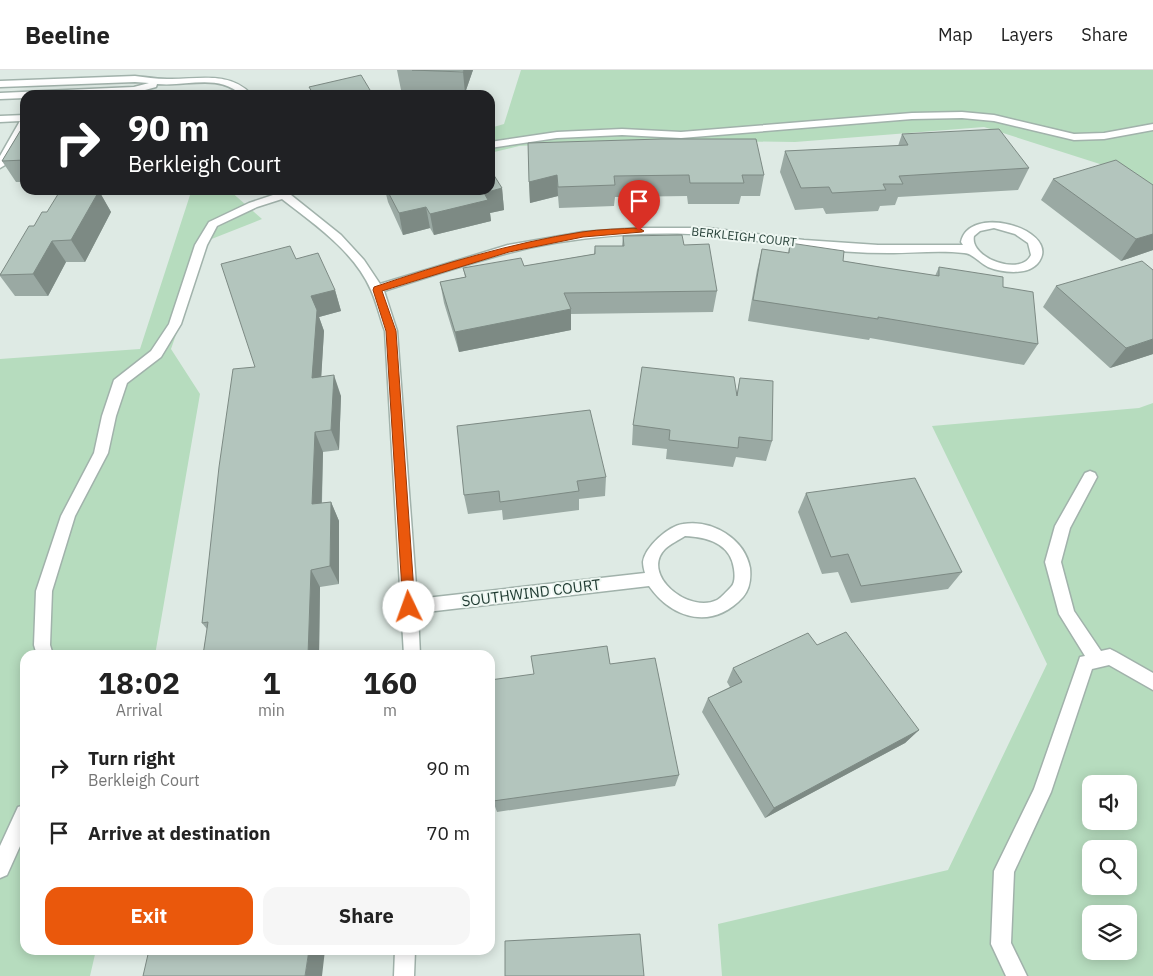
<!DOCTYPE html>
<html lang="en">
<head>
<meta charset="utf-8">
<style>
	body { margin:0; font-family:"IBM Plex Sans",sans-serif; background:#f6f6f6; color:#222; height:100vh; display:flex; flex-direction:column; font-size:19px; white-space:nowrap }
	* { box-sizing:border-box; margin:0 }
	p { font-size:16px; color:#767676 }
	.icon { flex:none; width:28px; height:28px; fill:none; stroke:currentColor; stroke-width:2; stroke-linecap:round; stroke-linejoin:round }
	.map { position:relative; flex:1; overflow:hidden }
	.details { position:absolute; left:20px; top:580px; width:475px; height:305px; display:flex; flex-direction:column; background:#fff; border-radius:15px; box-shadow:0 2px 12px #0003 }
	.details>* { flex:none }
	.banner { position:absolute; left:20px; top:20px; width:475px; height:105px; border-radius:15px; box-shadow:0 2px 12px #0003; background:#202124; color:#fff; overflow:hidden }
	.fabs { position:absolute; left:1082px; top:705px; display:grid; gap:10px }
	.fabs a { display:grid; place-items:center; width:55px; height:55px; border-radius:10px; background:#fff; box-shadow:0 2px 12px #0003; font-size:25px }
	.pin { position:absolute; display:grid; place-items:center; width:42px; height:42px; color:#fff; margin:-51px -21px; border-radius:50% 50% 50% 0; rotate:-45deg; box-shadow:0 0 5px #0007 }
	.pin .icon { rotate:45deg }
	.me { position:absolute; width:55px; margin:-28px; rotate:357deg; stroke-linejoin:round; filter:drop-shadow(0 0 4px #0008) }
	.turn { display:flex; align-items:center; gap:18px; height:105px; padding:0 25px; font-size:22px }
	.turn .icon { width:65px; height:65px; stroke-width:2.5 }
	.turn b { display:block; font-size:35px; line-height:42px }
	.eta { display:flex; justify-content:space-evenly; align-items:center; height:85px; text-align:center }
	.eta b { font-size:30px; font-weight:700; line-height:35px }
	.cta { display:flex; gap:10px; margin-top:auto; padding:10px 25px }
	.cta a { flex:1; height:58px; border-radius:15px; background:#ea580c; color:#fff; font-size:20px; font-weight:700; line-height:58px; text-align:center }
	.cta a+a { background:#f6f6f6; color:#222 }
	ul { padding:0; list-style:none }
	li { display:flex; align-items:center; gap:15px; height:65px; padding:0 25px }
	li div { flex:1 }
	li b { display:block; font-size:19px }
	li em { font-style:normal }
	header { display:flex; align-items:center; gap:30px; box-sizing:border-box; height:70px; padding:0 25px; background:#fff; border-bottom:1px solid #e0e0e0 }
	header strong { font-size:24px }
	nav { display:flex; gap:28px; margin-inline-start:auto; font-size:18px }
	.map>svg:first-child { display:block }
	.green { fill:#b6dcbe; fill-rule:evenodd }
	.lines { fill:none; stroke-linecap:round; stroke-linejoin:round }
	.minor-casing { stroke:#a1b2ab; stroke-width:3 }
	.minor { fill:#fff; fill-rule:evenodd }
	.wall { fill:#9aa9a3 }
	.shaded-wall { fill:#7d8a84 }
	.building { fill:#b3c5bd; stroke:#7d8a84 }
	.route { fill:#ea580c; stroke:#983908 }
	.labels { text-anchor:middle; stroke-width:4; stroke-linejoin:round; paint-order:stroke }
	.far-street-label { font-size:12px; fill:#1f3a31; stroke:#eef7f2 }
	.street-label { font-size:15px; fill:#1f3a31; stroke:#eef7f2 }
</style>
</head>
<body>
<header>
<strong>Beeline</strong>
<nav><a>Map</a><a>Layers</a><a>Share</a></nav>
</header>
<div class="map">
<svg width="1153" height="906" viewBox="0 0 1153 906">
	<rect width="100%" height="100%" fill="#deeae4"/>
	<path class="green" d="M521,0H1153V119L1128,103L984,57L795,72L626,70L519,76L490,83V58L504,54Z
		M229,120L262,149L209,170L171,279L200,324L155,585H25V880H96L90,906H0V289L140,279L191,122Z
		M1153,333V906H722L718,854L948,800L1047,594L932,356L1139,338ZM1091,714H1129V751H1091ZM1091,779H1129V816H1091ZM1091,844H1129V881H1091Z"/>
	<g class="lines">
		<g class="minor-casing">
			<path id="minor" d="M135,6C145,7 156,9 167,9C197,10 229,0 252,25H242C217,3 187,17 157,14L156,17L134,23L25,25V28L0,29V23L134,17L149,13L135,12L0,17V11Z
				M962,42L994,45L1074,64L1104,63L1153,54V60L1104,69L1074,70L994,51L962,48L912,49L681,68L622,65L557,68L490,78V72L557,62L622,59L681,62L912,43Z
				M25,45V60L5,95L0,98V86L20,51L0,52V46Z
				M273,120H302L291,125L341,165L364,190L380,214L508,175L583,162L639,158H708L804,170L878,175H963L961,172C969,134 1054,158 1041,188C1033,207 1003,203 988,197C980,193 972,183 964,183C940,180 914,183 889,183C861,183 831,181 803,177C771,174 740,167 709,165C646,160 569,167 508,183C466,194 425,208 384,221L397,261L417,529L645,503C644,500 643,495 643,492C645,477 668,456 683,454C712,449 745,469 750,498C751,508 750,519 743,527C713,560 673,550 649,516L418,543L420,585H404L385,261C380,248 377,233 371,220C354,181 314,154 282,129L257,137L217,156L207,175L181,254L161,287L127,313L116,346L108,383L75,446L52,521L50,575L53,585H37L34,575L36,521L61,446L94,383L102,346L114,310L151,281L169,254L195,175L209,152L249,133L276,124ZM994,158L1015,164L1028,173L1031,185C1021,207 969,188 974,166L980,161ZM685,466C708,467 731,474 734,499C735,506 735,513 731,517C727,521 721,528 717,530C689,544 640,505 665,479C670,474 679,470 685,466Z
				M1090,401L1095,403L1097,407L1070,458L1061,492L1074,541L1101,581L1110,579L1116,582L1153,603V620L1109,595L1092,599L1051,722L1014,802L1011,873L1027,906H1006L991,874L994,801L1034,719L1078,593L1080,587L1085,586L1059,544L1045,492L1055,456L1085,403Z
				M25,735V765L7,805L0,808V776L18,737Z
				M395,880H415L414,906H394Z"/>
		</g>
		<use href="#minor" class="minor"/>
	</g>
	<path class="wall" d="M397,0H473L465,23L401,20Z
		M25,53V112H16L2,91Z
		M902,64L1029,98L1018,120L898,127L895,135L880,136L878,141L826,144L823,138L795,140L780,102L785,81L898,76Z
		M528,73L764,105L760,126H741L739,134H688L687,126L615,127L614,136L559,138L558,126L530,133Z
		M1053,109L1153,115V180L1121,191L1041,130Z
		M502,118L504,140L490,143L491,151L434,165L430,158L403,165L388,132L385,120H490Z
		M99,121L111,142L85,192H66L48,226H15L0,206V204L34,156Z
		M623,166L684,175L717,221L713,242L571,244V260L459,282L444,233L440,212L465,207L463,198L524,196L594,184L595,176H622Z
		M790,173L843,191L935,206L939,197L1003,217L1038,274L1024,295L870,268L869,270L748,251L757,200L762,179L788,183Z
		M296,189L335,220L341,241L319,247L324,261L321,307L341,326L339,380L323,382L322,433L331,432L339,451V514L320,517L319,585H203L207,559L202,553L255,297Z
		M1153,200V284L1110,298L1043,237L1056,216Z
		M740,308L772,371L766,391L736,387L733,397L666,389L667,379L632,375L633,355L737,323Z
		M606,407L605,426L579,429V440L503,450L502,440L468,444L464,425Z
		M806,423L962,502L948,519L851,533L838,502L822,504L798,442Z
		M817,575L919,660L905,673L765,748L702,642L708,628L730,617L727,612L733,598Z
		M610,594L679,705L675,716L497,742L493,731L534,604Z"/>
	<path class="shaded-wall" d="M464,0H473L465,23L463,2Z
		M557,105L558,126L530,133L529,112Z
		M502,118L504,140L490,143L491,151L434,165L430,144L484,123Z
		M99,121L111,142L85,192L71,170Z
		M426,137L430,158L403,165L399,143Z
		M1153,164V180L1121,191L1136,169Z
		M52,171L66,192L48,226L33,204Z
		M335,220L341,241L319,247L324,261L320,328L312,308L311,226Z
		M571,239V260L459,282L455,262Z
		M1153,269V284L1110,298L1126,278Z
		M334,305L341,326L339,380L331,360Z
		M315,362L323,382L321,453L312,434Z
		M331,432L339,451V514L330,496Z
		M311,500L320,517L319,585H308Z
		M919,660L905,673L765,748L774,738Z
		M309,880H325L322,906H305Z"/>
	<path class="building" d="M412,0H464L463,2Z
		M361,5L373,25H312H314L309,17Z
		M25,53V90L2,91Z
		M999,59L1029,98L899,106L903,114H883L886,120L832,123L829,117L801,118L785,81L908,75L902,64Z
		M661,69H756L764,105H742L744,113H690L689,105L614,106L615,115L558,117L557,105L529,112L528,73Z
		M1116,90L1153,115V164L1136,169L1053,109Z
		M490,99L502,118L484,123L488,130L430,144L426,137L399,143L387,120H490Z
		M60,121H99L71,170L52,171L33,204L0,205L29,156H34L42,142H47Z
		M682,165L684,175L709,174L717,221L564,223L571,239L455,262L440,212L466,207L463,198L521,188L524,196L595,184V176H624L623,166Z
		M790,173L844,181L843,191L880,197L939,206V197L1003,207V217L1033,222L1038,274L878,247V249L753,230L762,179L789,183Z
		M290,176L296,189L318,183L335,220L311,226L317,240L312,308L334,305L331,360L315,362L312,434L331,432L330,496L311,500L308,585H203L208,552L202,553L219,397L233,299L255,297L221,194Z
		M1142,191L1153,200V269L1126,278L1056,216Z
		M642,297L734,307L737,326L740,308L773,311L772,371L739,367L738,378L669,370L670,360L633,355Z
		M590,340L606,407L577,411L579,421L500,432L499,421L464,425L457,356Z
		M915,408L962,502L861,516L848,484L831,487L806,423Z
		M846,562L919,660L774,738L708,628L742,612L733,598L808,563L817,575Z
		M607,576L610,594L655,588L679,705L493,731L490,690V610L534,604L531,586Z
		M640,864L644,906H505V871Z
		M149,880H309L305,906H143Z"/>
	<path class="route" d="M639,158L644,161L642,162L583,167L509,182L382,221L396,261L415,537L413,541L409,543L405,541L403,537L386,261L373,220L374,217C442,194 511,173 582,162C601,159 620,159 639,158Z"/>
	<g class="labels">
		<g class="far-street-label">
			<text transform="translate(744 167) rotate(6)" y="4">BERKLEIGH COURT</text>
		</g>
		<g class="street-label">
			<text transform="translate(531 523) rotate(-7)" y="5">SOUTHWIND COURT</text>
		</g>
	</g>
</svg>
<div class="fabs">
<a><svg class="icon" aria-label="sound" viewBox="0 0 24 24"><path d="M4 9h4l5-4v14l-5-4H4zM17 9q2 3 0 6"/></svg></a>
<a><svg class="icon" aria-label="search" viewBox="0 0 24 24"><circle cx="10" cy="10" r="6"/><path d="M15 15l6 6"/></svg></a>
<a><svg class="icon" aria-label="layers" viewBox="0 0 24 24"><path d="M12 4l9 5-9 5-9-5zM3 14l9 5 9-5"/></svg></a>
</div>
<div class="pin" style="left:639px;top:161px;background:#d93025"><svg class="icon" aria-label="arrive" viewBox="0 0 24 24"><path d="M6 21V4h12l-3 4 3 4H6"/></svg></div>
<svg class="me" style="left:409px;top:537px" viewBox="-20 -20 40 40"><circle r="19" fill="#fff"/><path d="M0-13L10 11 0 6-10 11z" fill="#ea580c"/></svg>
<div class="banner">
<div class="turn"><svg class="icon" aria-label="right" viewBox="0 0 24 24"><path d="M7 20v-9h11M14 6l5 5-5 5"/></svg><div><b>90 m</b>Berkleigh Court</div></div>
</div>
<section class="details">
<div class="eta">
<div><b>18:02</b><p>Arrival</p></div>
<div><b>1</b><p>min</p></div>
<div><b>160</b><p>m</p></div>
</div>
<ul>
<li><svg class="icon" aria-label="right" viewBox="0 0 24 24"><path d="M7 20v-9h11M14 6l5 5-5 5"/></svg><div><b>Turn right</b><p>Berkleigh Court</p></div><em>90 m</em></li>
<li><svg class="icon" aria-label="arrive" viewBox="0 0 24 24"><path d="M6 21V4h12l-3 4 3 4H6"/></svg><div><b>Arrive at destination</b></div><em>70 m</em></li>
</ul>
<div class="cta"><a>Exit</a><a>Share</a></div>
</section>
</div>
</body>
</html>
